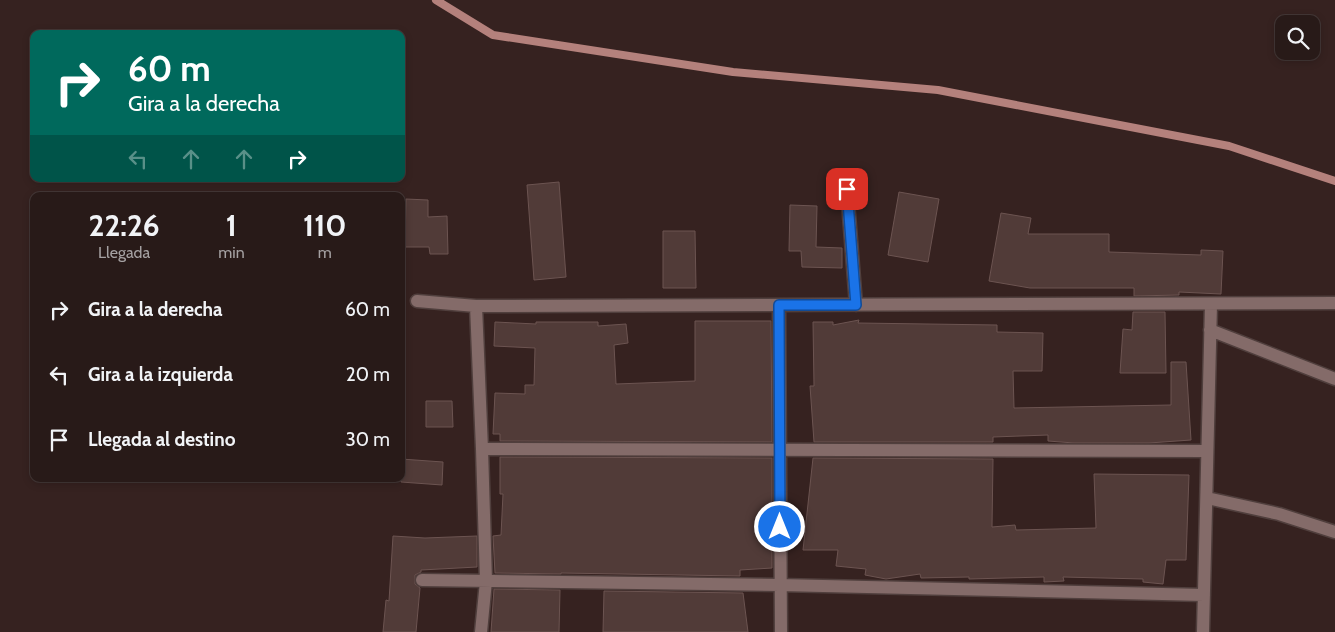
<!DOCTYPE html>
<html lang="es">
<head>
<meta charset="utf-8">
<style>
	body { margin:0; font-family:Cabin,sans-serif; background:#302321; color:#f1f3f6; height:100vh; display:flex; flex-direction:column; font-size:19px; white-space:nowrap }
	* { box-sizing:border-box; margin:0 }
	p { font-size:16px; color:#a5a1a2 }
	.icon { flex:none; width:28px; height:28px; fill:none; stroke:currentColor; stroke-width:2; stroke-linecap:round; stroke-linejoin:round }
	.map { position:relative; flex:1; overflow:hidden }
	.details { position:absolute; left:30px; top:192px; width:375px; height:290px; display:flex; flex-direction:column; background:#281a18; border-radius:10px; box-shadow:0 2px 8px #0003,0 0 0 1px #443837 }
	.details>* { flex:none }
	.top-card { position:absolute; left:30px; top:30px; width:375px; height:152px; border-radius:10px; box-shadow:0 2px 8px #0003,0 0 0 1px #443837; background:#00695c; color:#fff; overflow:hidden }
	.buttons { position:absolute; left:1275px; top:15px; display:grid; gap:10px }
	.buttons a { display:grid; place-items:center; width:45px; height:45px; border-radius:10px; background:#281a18; box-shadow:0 2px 8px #0003,0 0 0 1px #443837; font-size:25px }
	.pin { position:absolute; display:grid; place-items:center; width:42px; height:42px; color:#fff; margin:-21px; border-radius:10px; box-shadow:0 2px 8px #0006 }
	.me { position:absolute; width:55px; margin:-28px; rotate:0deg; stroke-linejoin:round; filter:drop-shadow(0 0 4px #0008) }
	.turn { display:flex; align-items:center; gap:18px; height:105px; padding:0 15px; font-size:22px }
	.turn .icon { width:65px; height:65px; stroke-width:2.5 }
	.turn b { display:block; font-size:35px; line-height:42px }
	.lanes { display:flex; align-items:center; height:48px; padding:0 15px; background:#0003; justify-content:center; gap:25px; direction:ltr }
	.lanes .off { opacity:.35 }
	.eta { display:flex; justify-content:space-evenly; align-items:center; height:85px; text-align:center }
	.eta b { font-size:30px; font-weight:700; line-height:35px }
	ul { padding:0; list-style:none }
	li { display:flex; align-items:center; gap:15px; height:65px; padding:0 15px }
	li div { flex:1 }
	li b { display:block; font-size:19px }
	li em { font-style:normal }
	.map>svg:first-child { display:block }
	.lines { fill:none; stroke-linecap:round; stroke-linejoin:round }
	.stream { stroke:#b4817c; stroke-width:8 }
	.building { fill:#513b38; stroke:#6c5451 }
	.minor-casing { stroke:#503f3d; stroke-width:15 }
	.minor { stroke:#846b69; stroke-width:12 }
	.route-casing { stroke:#114b97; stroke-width:12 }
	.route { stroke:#1a73e8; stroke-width:9 }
</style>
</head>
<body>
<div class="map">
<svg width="1335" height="632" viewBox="0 0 1335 632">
	<rect width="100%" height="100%" fill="#362220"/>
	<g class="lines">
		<path class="stream" d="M436,0L493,35L733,72L938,90L1229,146L1335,181"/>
	</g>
	<path class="building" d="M559,182L566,277L534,280L527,185Z
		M899,192L939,199L928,262L888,255Z
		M406,199L428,200V217L447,216L448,254H430L429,247H405Z
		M790,205L817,206L816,247L842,248V268L802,267L801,251H789Z
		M1001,213L1031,218L1028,234H1109V252L1201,255V250L1223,251L1221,294L1179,292V295L1134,296V288H1030L989,281Z
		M663,231H695L696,288H663Z
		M1133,312H1165L1166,373H1120L1123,329L1132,330Z
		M859,320L858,323L997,325V332L1043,333L1042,371H1013L1014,408L1171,405V362H1186L1191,440L1149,443H1074L1048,441V435L993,437V442H814L810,386H814L813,322H833V325Z
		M695,321H771L772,442L500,441V434H493L495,393L525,394V385H534L535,348L494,346L495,322L536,324V322H598V326L626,324L628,343L614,345L616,384L695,381Z
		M426,401H452L453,427H426Z
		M500,457L772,458V568L740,570V576L561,573V574L495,573L493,536L501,535L503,494H500Z
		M813,458L993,459L992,527L1015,525L1016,530L1096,528L1094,474L1189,475L1186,560H1166L1163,584L1143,582V579L1063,577L1064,581L1044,582V577L969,579V577L921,578L920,574L886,579L865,575L866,569L836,566L838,550H803Z
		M401,459L443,462L442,485L401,482Z
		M393,536L425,538L477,536V567L421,570V572L415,575V584L420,588L416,632H383L386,600L389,601Z
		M494,589L560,590L559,632H491Z
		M604,591L743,593L748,632H603Z"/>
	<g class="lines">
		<g class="minor-casing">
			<path id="minor" d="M847,189L856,305
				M417,301L476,306L1335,303
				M779,305L781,632
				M476,306L482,449L486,581L481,632
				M1210,330L1335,379
				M482,449L1207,451
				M1207,498L1279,514L1335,532
				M422,580L780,585L1204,595
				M1203,632L1211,304"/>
		</g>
		<use href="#minor" class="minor"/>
	</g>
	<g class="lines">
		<g class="route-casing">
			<path id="route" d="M780,527L779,305H856L847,189"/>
		</g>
		<use href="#route" class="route"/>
	</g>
</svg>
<div class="buttons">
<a><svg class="icon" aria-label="search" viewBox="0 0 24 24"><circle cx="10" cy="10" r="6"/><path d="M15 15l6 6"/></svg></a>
</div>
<div class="pin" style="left:847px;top:189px;background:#d93025"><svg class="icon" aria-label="arrive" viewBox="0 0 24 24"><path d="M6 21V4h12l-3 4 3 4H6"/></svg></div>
<svg class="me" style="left:780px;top:527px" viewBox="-20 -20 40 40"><circle r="17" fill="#1a73e8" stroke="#fff" stroke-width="3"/><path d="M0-11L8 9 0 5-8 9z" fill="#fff"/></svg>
<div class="top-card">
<div class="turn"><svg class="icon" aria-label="right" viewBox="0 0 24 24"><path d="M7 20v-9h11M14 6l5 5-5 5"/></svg><div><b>60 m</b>Gira a la derecha</div></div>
<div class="lanes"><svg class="icon off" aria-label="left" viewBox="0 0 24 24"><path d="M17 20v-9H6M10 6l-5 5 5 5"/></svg><svg class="icon off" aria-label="ahead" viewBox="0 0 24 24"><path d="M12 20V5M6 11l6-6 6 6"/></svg><svg class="icon off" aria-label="ahead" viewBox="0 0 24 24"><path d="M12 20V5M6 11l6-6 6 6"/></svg><svg class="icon" aria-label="right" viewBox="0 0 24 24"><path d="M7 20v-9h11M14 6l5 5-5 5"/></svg></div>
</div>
<section class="details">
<div class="eta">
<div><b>22:26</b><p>Llegada</p></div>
<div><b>1</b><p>min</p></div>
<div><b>110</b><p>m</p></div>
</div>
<ul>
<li><svg class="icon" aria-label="right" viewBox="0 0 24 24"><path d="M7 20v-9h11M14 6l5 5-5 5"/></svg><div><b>Gira a la derecha</b></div><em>60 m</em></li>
<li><svg class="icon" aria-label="left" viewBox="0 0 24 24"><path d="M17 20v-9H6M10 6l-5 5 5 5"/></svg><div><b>Gira a la izquierda</b></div><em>20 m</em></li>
<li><svg class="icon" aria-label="arrive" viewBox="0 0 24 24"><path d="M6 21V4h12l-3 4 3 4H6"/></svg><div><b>Llegada al destino</b></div><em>30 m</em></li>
</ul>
</section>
</div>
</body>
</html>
